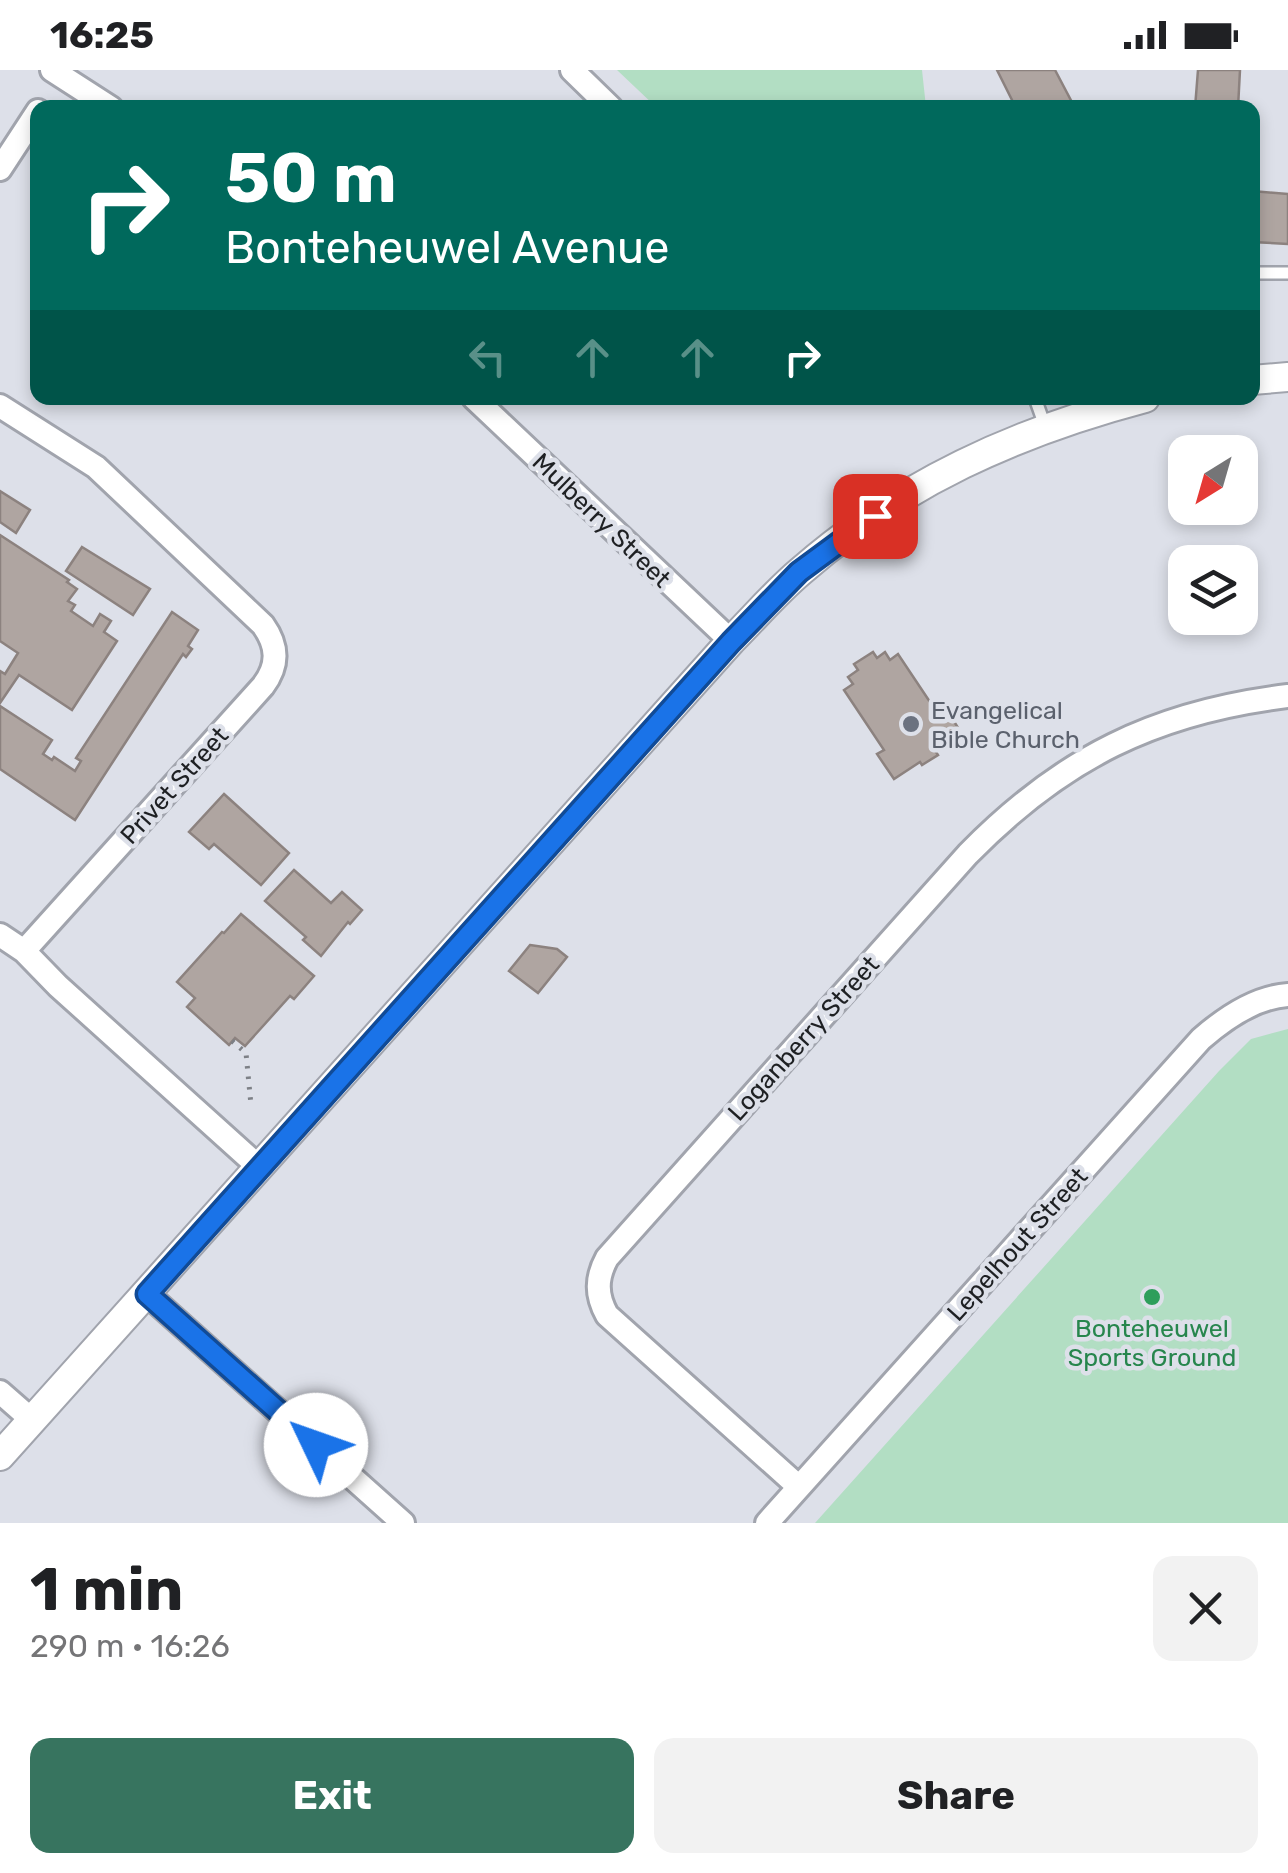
<!DOCTYPE html>
<html lang="en">
<head>
<meta charset="utf-8">
<style>
	body { margin:0; font-family:Rubik,sans-serif; background:#f2f2f2; color:#202124; height:100vh; display:flex; flex-direction:column; font-size:38px; white-space:nowrap }
	* { box-sizing:border-box; margin:0 }
	p { font-size:32px; color:#757577 }
	.icon { flex:none; width:55px; height:55px; fill:none; stroke:currentColor; stroke-width:2; stroke-linecap:round; stroke-linejoin:round }
	.map { position:relative; height:1453px; overflow:hidden }
	.side { display:flex; flex-direction:column; background:#fff; flex:1 }
	.side>* { flex:none }
	.guide { position:absolute; left:30px; top:30px; width:1230px; height:305px; border-radius:20px; box-shadow:0 5px 15px #0003; background:#00695c; color:#fff; overflow:hidden }
	.needle { width:65px; rotate:217deg }
	.controls { position:absolute; left:1168px; top:365px; display:grid; gap:20px }
	.controls a { display:grid; place-items:center; width:90px; height:90px; border-radius:20px; background:#fff; box-shadow:0 5px 15px #0003; font-size:50px }
	.pin { position:absolute; display:grid; place-items:center; width:85px; height:85px; color:#fff; margin:-42px; border-radius:20px; box-shadow:0 5px 15px #0006 }
	.me { position:absolute; width:110px; margin:-55px; rotate:312deg; stroke-linejoin:round; filter:drop-shadow(0 0 8px #0008) }
	.turn { display:flex; align-items:center; gap:35px; height:210px; padding:0 30px; font-size:45px }
	.turn .icon { width:130px; height:130px; stroke-width:2.5 }
	.turn b { display:block; font-size:70px; line-height:85px }
	.lanes { display:flex; align-items:center; height:95px; padding:0 30px; background:#0003; justify-content:center; gap:50px; direction:ltr }
	.lanes .off { opacity:.35 }
	.round { display:grid; place-items:center; flex:none; width:105px; height:105px; border-radius:20px; background:#f2f2f2 }
	.overview { display:flex; align-items:center; justify-content:space-between; height:170px; padding:0 30px }
	h1 { font-size:60px; font-weight:700; line-height:75px }
	.primary-button { display:flex; gap:20px; margin-top:auto; padding:20px 30px }
	.primary-button a { flex:1; height:115px; border-radius:20px; background:#37745f; color:#fff; font-size:40px; font-weight:700; line-height:115px; text-align:center }
	.primary-button a+a { background:#f2f2f2; color:#202124 }
	.status { display:flex; justify-content:space-between; align-items:center; height:70px; padding:0 50px; background:#fff; direction:ltr }
	.status svg { height:28px; fill:currentColor }
	.map>svg:first-child { display:block }
	.green { fill:#b2dec3 }
	.building { fill:#afa5a1; stroke:#8c827f; stroke-width:2.5 }
	.lines { fill:none; stroke-linecap:round; stroke-linejoin:round }
	.service-casing { stroke:#a1a4ad; stroke-width:16 }
	.minor-casing { stroke:#a1a4ad; stroke-width:28 }
	.tertiary-casing { stroke:#a1a4ad; stroke-width:32 }
	.path { stroke:#7d8086; stroke-width:5; stroke-dasharray:2.5 8; stroke-linecap:butt }
	.service { stroke:#fff; stroke-width:11 }
	.minor { stroke:#fff; stroke-width:22 }
	.tertiary { stroke:#fff; stroke-width:28 }
	.route-casing { stroke:#114b97; stroke-width:25 }
	.route { stroke:#1a73e8; stroke-width:18 }
	.worship-dot { fill:#6b7280; stroke:#dde0e9; stroke-width:4 }
	.leisure-dot { fill:#2e9e5b; stroke:#dde0e9; stroke-width:4 }
	.labels { text-anchor:middle; stroke-width:9; stroke-linejoin:round; paint-order:stroke }
	.street-label { font-size:25px; fill:#1e2023; stroke:#dde0e9 }
	.worship-label { font-size:25px; fill:#5b616d; stroke:#dde0e9; text-anchor:start }
	.leisure-label { font-size:25px; fill:#27864d; stroke:#dde0e9 }
</style>
</head>
<body>
<div class="status"><b>16:25</b><svg viewBox="0 0 49 12"><path d="M0 12V9h3v3zM5 12V6h3v6zM10 12V3h3v9zM15 12V0h3v12zM26 1h20v11H26zM47 4h2v5h-2z"/></svg></div>
<div class="map">
<svg width="1288" height="1453" viewBox="0 0 1288 1453">
	<rect width="100%" height="100%" fill="#dde0e9"/>
	<path class="green" d="M617,0H922L926,37H656Z
		M1288,959V1453H815L1219,1001L1251,969Z"/>
	<path class="building" d="M997,0H1055L1075,38H1016Z
		M1198,0H1240L1238,38H1195Z
		M1252,121L1288,124V174L1252,172Z
		M0,421L30,440L16,463L0,452Z
		M0,465L69,510L67,512L77,519L68,531L75,535L71,541L93,556L100,544L111,551L104,562L117,571L72,640L19,605L0,633V601L5,604L18,583L0,571Z
		M82,477L150,519L133,545L66,501Z
		M172,542L198,560L188,576L192,579L186,587L183,584L75,750L0,699V636L52,670L43,684L52,690L54,687L75,701L81,691L76,688Z
		M873,582L877,588L885,582L890,590L898,584L938,644L946,639L962,664L936,682L938,685L922,695L920,692L894,709L877,684L884,680L844,620L853,614L848,607L858,600L854,594Z
		M224,724L289,783L261,815L214,774L209,779L189,762Z
		M294,800L331,833L342,822L362,840L350,854L348,852L321,886L303,870L306,867L265,831Z
		M241,844L314,906L294,929L290,926L245,976L235,968L229,975L187,937L195,928L177,912L222,862L224,863Z
		M530,875L557,879L567,887L538,923L509,901Z"/>
	<g class="lines">
		<g class="service-casing">
			<path id="service" d="M1252,203H1288
				M1035,328L1045,356"/>
		</g>
		<g class="minor-casing">
			<path id="minor" d="M52,0L111,38
				M572,0L611,38
				M0,99L38,41
				M474,328L731,571
				M0,336L96,397L263,555C278,576 279,595 263,616L24,881
				M0,865L24,881L58,916L260,1098
				M147,1224L403,1453
				M0,1322L32,1350
				M799,1417L607,1245C596,1225 596,1208 607,1188L968,784C1062,688 1155,642 1288,626
				M767,1453L1201,969C1225,948 1255,927 1288,925"/>
		</g>
		<g class="tertiary-casing">
			<path id="tertiary" d="M1252,310L1288,307
				M0,1386L731,571C754,548 776,522 801,501C902,413 1016,362 1145,328"/>
		</g>
		<path class="path" d="M232,971L246,983L251,1035"/>
		<use href="#service" class="service"/>
		<use href="#minor" class="minor"/>
		<use href="#tertiary" class="tertiary"/>
	</g>
	<g class="lines">
		<g class="route-casing">
			<path id="route" d="M316,1375L147,1224L731,572L799,502L875,446"/>
		</g>
		<use href="#route" class="route"/>
	</g>
	<circle class="worship-dot" cx="911" cy="654" r="10"/>
	<circle class="leisure-dot" cx="1152" cy="1227" r="10"/>
	<g class="labels">
		<g class="street-label">
			<text transform="translate(602 450) rotate(44)" y="9">Mulberry Street</text>
			<text transform="translate(174 715) rotate(-48)" y="9">Privet Street</text>
			<text transform="translate(803 968) rotate(-48)" y="9">Loganberry Street</text>
			<text transform="translate(1017 1174) rotate(-48)" y="9">Lepelhout Street</text>
		</g>
		<g class="worship-label">
			<text x="931" y="649">Evangelical<tspan x="931" dy="29">Bible Church</tspan></text>
		</g>
		<g class="leisure-label">
			<text x="1152" y="1267">Bonteheuwel<tspan x="1152" dy="29">Sports Ground</tspan></text>
		</g>
	</g>
</svg>
<div class="controls">
<a><svg class="needle" viewBox="-14 -14 28 28"><path d="M0-13l5 13h-10z" fill="#e53935"/><path d="M0 13l5-13h-10z" fill="#757577"/></svg></a>
<a><svg class="icon" aria-label="layers" viewBox="0 0 24 24"><path d="M12 4l9 5-9 5-9-5zM3 14l9 5 9-5"/></svg></a>
</div>
<div class="pin" style="left:875px;top:446px;background:#d93025"><svg class="icon" aria-label="arrive" viewBox="0 0 24 24"><path d="M6 21V4h12l-3 4 3 4H6"/></svg></div>
<svg class="me" style="left:316px;top:1375px" viewBox="-20 -20 40 40"><circle r="19" fill="#fff"/><path d="M0-13L10 11 0 6-10 11z" fill="#1a73e8"/></svg>
<div class="guide">
<div class="turn"><svg class="icon" aria-label="right" viewBox="0 0 24 24"><path d="M7 20v-9h11M14 6l5 5-5 5"/></svg><div><b>50 m</b>Bonteheuwel Avenue</div></div>
<div class="lanes"><svg class="icon off" aria-label="left" viewBox="0 0 24 24"><path d="M17 20v-9H6M10 6l-5 5 5 5"/></svg><svg class="icon off" aria-label="ahead" viewBox="0 0 24 24"><path d="M12 20V5M6 11l6-6 6 6"/></svg><svg class="icon off" aria-label="ahead" viewBox="0 0 24 24"><path d="M12 20V5M6 11l6-6 6 6"/></svg><svg class="icon" aria-label="right" viewBox="0 0 24 24"><path d="M7 20v-9h11M14 6l5 5-5 5"/></svg></div>
</div>
</div>
<section class="side">
<div class="overview"><div><h1>1 min</h1><p>290 m · 16:26</p></div><a class="round"><svg class="icon" aria-label="close" viewBox="0 0 24 24"><path d="M6 6l12 12M18 6L6 18"/></svg></a></div>
<div class="primary-button"><a>Exit</a><a>Share</a></div>
</section>
</body>
</html>
